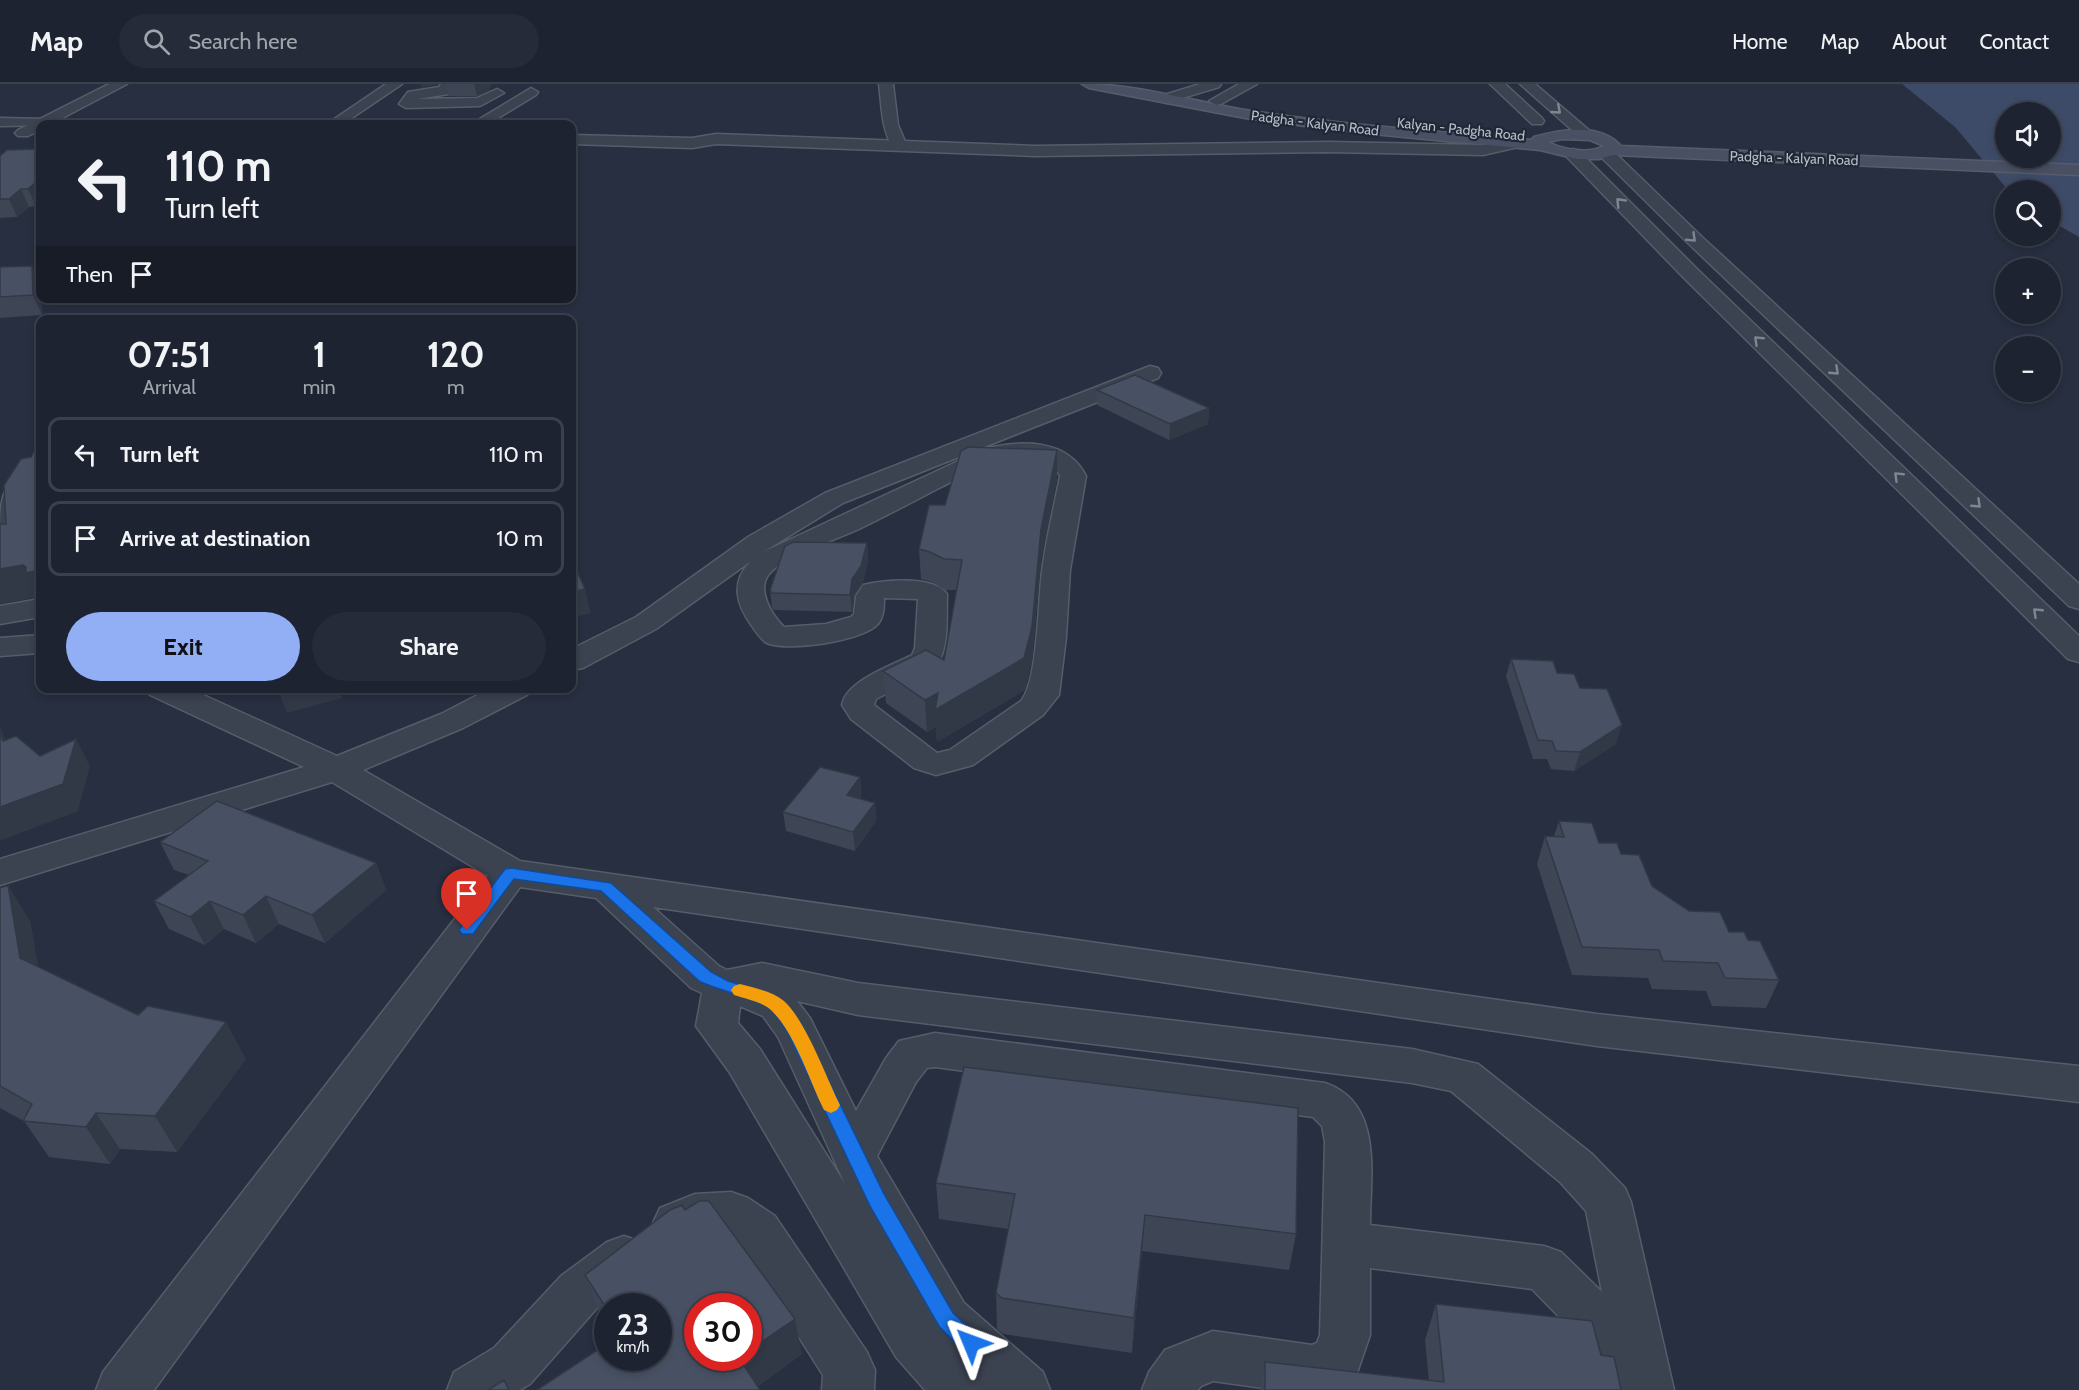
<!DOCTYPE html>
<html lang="en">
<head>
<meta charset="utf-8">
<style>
	body { margin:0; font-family:Cabin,sans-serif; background:#252b38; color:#f1f3f6; height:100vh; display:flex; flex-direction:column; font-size:22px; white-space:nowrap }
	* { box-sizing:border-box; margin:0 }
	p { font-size:20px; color:#a0a4ab }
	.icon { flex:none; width:33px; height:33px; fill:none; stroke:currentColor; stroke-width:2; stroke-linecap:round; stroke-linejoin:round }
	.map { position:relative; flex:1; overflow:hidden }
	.panel { position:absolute; left:36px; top:231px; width:540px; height:378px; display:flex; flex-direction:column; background:#1d2330; border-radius:12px; box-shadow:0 3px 9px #0003,0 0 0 2px #3b404c }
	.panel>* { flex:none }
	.banner { position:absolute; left:36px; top:36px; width:540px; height:183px; border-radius:12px; box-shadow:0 3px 9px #0003,0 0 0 2px #3b404c; background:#1d2330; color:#f1f3f6; overflow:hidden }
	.controls { position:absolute; left:1995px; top:18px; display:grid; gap:12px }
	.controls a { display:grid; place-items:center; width:66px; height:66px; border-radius:50%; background:#1d2330; box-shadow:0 3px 9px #0003,0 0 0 2px #3b404c; font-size:30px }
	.speed { position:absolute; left:594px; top:1209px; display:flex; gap:12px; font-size:30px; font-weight:700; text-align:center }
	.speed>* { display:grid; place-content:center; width:78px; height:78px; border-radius:50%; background:#1d2330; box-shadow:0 3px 9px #0003,0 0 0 2px #3b404c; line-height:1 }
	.speed small { font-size:15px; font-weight:400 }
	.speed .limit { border:9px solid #d22; background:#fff; color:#111 }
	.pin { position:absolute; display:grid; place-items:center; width:51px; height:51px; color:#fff; margin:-62px -26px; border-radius:50% 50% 50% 0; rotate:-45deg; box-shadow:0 0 6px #0007 }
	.pin .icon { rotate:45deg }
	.me { position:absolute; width:66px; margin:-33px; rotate:314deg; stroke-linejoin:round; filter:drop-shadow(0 0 4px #0008) }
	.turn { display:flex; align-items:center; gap:21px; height:126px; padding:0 30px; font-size:27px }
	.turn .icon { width:78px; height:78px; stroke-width:2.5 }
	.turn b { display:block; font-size:42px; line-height:51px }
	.then { display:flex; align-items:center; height:57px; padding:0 30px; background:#0003; gap:12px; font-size:22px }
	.eta { display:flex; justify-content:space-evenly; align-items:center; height:102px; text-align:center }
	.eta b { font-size:36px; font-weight:800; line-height:42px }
	.cta { display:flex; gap:12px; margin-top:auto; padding:12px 30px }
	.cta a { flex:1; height:69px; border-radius:36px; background:#92aff5; color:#111; font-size:24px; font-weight:800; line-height:69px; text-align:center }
	.cta a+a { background:#252b38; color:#f1f3f6 }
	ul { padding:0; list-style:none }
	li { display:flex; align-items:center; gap:18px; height:75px; margin:0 12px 9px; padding:0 18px; border:3px solid #3b404c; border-radius:12px }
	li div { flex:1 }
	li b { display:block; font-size:22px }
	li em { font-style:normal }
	header { display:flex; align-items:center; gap:36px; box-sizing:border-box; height:84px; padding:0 30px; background:#1d2330; border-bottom:2px solid #3b404c }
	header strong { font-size:28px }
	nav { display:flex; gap:33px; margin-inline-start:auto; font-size:21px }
	.search { width:420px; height:54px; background:#252b38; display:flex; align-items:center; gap:15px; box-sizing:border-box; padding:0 21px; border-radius:33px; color:#a0a4ab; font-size:22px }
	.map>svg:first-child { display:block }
	.water { fill:#3d4b68; fill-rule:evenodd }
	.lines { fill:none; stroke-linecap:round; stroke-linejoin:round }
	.minor-casing { stroke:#565d6a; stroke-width:3 }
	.tertiary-casing { stroke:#565d6a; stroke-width:3 }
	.secondary-casing { stroke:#565d6a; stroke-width:3 }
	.minor { fill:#3b4250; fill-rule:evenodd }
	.tertiary { fill:#3b4250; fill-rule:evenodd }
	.secondary { fill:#495063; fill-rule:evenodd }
	.wall { fill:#3e4656 }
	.shaded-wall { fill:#323946 }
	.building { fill:#485164; stroke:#323946; stroke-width:1.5 }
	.oneway { stroke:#7f8693 }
	.route { fill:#1a73e8; stroke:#114b97; stroke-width:1.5 }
	.slow { fill:#f59e0b }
	.labels { text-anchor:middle; stroke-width:4.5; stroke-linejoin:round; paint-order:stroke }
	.far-street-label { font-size:14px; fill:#b7bdca; stroke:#202735 }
</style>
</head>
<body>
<header>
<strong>Map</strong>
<div class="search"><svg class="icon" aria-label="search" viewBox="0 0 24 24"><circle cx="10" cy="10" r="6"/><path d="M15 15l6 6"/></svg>Search here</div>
<nav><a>Home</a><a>Map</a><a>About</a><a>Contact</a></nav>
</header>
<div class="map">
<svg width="2079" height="1306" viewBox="0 0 2079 1306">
	<rect width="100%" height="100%" fill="#272f40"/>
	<path class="water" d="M1902,0H2079V153L2051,137L2050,106H2008L1955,43ZM2006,28H2050V74H2006Z"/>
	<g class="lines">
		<g class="minor-casing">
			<path id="minor" d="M109,0H127L51,40H40V46L28,52H18L15,49L18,46Z
				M386,0H402L343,40H327Z
				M441,0H455L449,10L417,15L477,14L497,5L504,9L480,22L406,24L399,20L408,8L439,3Z
				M879,0H893L898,41L907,62L904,65H894C881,46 882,22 879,0Z
				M1200,0H1221L1219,3L1166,19L1159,15L1161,12Z
				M1239,0H1257L1221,20L1216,21L1209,17Z
				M531,4L538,8L536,11L488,40L473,39Z
				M1150,282L1158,284L1161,289L1158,294L843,419L768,465L761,469L984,365C1020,356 1067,354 1086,392L1070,486L1066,553L1059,611L1043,631L973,681L936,691L914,684L851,635L842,621C846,597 892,581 912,571L915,564L918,515L884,514C884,523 884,532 878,540C863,557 788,568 767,559C761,556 756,548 752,542C736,520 730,498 751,477L656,545L583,584L572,586V565L636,533L748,453L825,409ZM1013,373C1030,374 1052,374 1060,392C1054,423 1046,455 1042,487C1038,517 1038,597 1021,617L950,666L937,669L874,621L876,615L936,583C950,562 946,534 947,510C934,491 883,496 863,501L856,512L854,530L851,533L826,540L784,543C772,531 756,506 769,490C785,471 836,456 859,445C885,432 911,419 937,405C961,393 986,379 1013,373Z
				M40,381V398L35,401L9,446L0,448C0,414 2,391 40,381Z
				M40,515V533L0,540V522Z
				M40,551V569L0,572V554Z
				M146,604H188L337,672L441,630L491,604H531L527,611L463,644L363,686L520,777L1597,930L2079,982V1018L1597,962L653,823L719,882L727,886L762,879L858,899L1412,965L1478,980L1592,1070L1625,1104L1631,1118L1674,1306H1587L1572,1246L1532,1205L1370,1184V1251L1356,1292L1326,1306H1278L1213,1297L1201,1302L1198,1306H1142L1149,1288L1165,1266L1213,1247L1312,1261L1317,1259L1320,1251L1325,1058L1322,1042L1313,1033L935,983L927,984L916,998L877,1072L964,1219L1043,1288L1050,1306H925L896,1273L730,989L696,942L702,909L691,904L596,814L520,803L154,1306H96L103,1288L488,792L332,698L0,801V775L304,683L150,611ZM797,917L858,931L1412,999L1451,1007L1560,1098L1586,1127L1602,1208L1561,1168L1544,1162L1370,1141C1370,1091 1384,1019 1325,999L935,949L899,957L886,974L856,1027L810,934ZM740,922L763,932L778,953L845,1100L760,965L738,939Z
				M731,1108L748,1114L775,1132L867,1268L875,1286L874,1306H822L823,1291L741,1162L724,1150L699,1152L677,1160L660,1154L653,1139L660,1124L695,1110Z
				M624,1152L641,1158L648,1174L641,1190L597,1224L530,1300L520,1306H447L454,1288L494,1264L561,1192L607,1158Z"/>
		</g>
		<g class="tertiary-casing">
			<path id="tertiary" d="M1490,0H1505L1542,34L1544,37L1542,40H1532Z
				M1520,0H1535L1591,48L1594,51L1591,54H1581Z
				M0,34L98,36L105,40L0,42Z
				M716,50L1035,62L1328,58L1483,61L1513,55L1521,60L1518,63L1483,71L1328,68L1035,72L716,60L692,64L572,60V51L692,54Z
				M1606,64L1612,66L1702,153L2079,500V525L2069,522L1690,161L1600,72L1598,69Z
				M1573,65L1579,67L1697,185L2079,552V578L2068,575L1683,193L1567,73L1565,70Z"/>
		</g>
		<g class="secondary-casing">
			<path id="secondary" d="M1082,0C1137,0 1191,17 1245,26C1339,41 1436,47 1531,56L1534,53C1561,46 1600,38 1621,62L2079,81V91L1613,71L1599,75H1577L1540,66L1342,47L1245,34L1089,4ZM1562,55L1590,56L1604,62C1588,70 1564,66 1548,58Z"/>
		</g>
		<use href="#minor" class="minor"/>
		<use href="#tertiary" class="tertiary"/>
		<use href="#secondary" class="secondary"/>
	</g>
	<path class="wall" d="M446,0H491L488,7L477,12H449Z
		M40,65V119L36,122L29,123L17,133L0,134V72Z
		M32,182L40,201V214H41L42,231L0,234V183Z
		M1097,306L1209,324L1208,340L1169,356L1097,321Z
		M1057,366V394L1041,475L1032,575L1025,606L937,658L936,643L927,648L886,619L883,587L944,576L957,506H945L932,498L921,495L919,465L945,421Z
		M867,459L868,476L863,499L854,512L852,528L774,526L772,524L770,506Z
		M1511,575L1557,589L1580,604L1616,660L1574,687L1551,685L1547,675H1533L1506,592Z
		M860,693L861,712L860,714L875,719L876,737L855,767L786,747L783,728Z
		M1559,737L1621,770L1652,802L1689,827L1729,848L1748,856L1779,896L1766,924L1712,922L1706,907L1652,905L1648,894L1572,891L1537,780L1545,752H1554Z
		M160,758L376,779L386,806L325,859L279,840L256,859L224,845L205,861L169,845L154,817L189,791L174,786Z
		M0,804L30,837L38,883L138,931L246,975L177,1068L120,1065L110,1080L49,1073L24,1037L0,1024Z
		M936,1099L1296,1150L1289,1186L1142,1167L1132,1269L1003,1250L997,1245L996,1209L1009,1145L939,1135Z
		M685,1126L802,1270L758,1302L658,1274L608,1222V1242L598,1226L585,1191Z
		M1436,1220L1601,1271L1621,1306H1260L1265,1278L1429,1297L1425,1256Z"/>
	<path class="shaded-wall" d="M421,0H439L422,4Z
		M474,0H491L488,7L477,12Z
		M572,96L574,108L572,113L573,118L572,121Z
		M36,98L40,109V119L36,122L28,105Z
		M21,105L29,123L17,133L9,115Z
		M32,182L40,201V214H41L42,231L33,211Z
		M1209,324L1208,340L1169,356L1170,340Z
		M1057,366V394L1041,475L1032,575L1025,606L937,658L936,643L927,648L925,616L1041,445Z
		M867,459L868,476L863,499L854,512L852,528L850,511L852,495Z
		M23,481L27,488L40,486V517L38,513L0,520V485Z
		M585,505L591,529L572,534V508Z
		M249,604H265L251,608Z
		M277,604H339L342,614L287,629Z
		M1622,641L1616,660L1574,687L1580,668Z
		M0,643L18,684L3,657L0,650Z
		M76,655L90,682L78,727L0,757V723Z
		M860,693L861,712L849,730L847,711Z
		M875,719L876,737L855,767L853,748Z
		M376,779L386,806L325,859L312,831Z
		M8,801L30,837L43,910L20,874Z
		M266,812L279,840L256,859L243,831Z
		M210,817L224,845L205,861L190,833Z
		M226,938L246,975L177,1068L155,1032Z
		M96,1029L120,1065L110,1080L86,1043Z
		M1145,1131L1142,1167L1132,1269L1134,1234Z
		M795,1235L802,1270L752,1306L739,1274H748V1267Z"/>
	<path class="building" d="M40,65V98H36L28,105H21L9,115H0V72L7,66Z
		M32,182L33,211L0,213V183Z
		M1135,291L1209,324L1170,340L1097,306Z
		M968,363L1057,366L1041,445L1032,543L1024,574L935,626L938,609L925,616L883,587L926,566L944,576L962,476L944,475L930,468L919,465L929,421H945L961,367Z
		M34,367H40V486L26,489V483L23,481L0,485V440H6L4,401L21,375L31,373Z
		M793,458L867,459L861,482L852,495L850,511L772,509L770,506L785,462Z
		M572,476L585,505L572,508Z
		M1511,575L1553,577L1557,589L1574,590L1580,604L1607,605L1622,641L1580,668L1556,667L1552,657L1538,656Z
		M0,650L3,657L16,652L40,672L76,655L63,700L0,723Z
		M820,683L860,693L847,711L875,719L853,748L783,728Z
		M217,717L376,779L312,831L266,812L243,831L210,817L190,833L154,817L208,777L160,758Z
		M1559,737L1592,739L1599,759H1617L1621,770L1639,771L1652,802L1689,827L1720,828L1729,848H1744L1748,856L1760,857L1779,896L1725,894L1718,879L1663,877L1659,866L1582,863L1545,752L1564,753Z
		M8,801L20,874L138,931L148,922L226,938L155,1032L96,1029L86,1043L23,1037L32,1020L0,1002V804Z
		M964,983L1298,1024L1296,1150L1145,1131L1134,1234L1002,1214L996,1209L1015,1110L936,1099Z
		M699,1117H709L795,1235L748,1267V1222H698V1274H740H739L760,1306H537L608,1259V1274H658V1222H608V1227L585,1191L670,1126L682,1121L685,1126Z
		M1436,1220L1592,1237L1601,1271L1614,1273L1621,1306H1265V1278L1444,1298Z
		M504,1296L509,1306H488Z"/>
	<defs><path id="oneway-chevron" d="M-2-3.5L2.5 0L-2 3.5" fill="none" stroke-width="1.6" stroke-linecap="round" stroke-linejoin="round" transform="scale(1.5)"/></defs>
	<g class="oneway">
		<use href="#oneway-chevron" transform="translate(1557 26) rotate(41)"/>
		<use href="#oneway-chevron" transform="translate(1620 118) rotate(-134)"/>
		<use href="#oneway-chevron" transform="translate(1692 154) rotate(44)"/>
		<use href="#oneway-chevron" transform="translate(1758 256) rotate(-136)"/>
		<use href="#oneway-chevron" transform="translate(1835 287) rotate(43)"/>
		<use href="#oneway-chevron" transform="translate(1898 392) rotate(-136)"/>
		<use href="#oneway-chevron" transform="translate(1977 420) rotate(43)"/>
		<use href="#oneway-chevron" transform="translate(2037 528) rotate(-136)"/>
	</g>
	<path class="route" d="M511,784L611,799L711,888L728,897L766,908L783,917L801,940L884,1110L953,1229L978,1252L981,1259L978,1267L971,1269L963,1267L939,1242L870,1122L788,949C783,941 777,931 771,925C755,914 719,907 699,897L601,807L514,795L473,850H462L459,846L462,842L505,785Z"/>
	<path class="slow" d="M740,900C754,904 772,907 784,917C806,937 826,993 840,1021L837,1026L831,1029L824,1026C809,996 796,951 772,927C763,918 746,915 734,911L731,906L734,902Z"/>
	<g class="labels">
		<g class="far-street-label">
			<text transform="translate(1315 39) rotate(7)" y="5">Padgha - Kalyan Road</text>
			<text transform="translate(1461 45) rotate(6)" y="5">Kalyan - Padgha Road</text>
			<text transform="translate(1794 74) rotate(2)" y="5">Padgha - Kalyan Road</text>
		</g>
	</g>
</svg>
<div class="controls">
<a><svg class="icon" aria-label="sound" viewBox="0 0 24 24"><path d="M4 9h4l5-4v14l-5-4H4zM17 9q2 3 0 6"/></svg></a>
<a><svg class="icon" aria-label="search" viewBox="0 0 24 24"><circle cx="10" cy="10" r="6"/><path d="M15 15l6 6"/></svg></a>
<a>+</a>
<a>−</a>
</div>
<div class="speed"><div>23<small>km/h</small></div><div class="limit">30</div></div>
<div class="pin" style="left:467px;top:846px;background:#d93025"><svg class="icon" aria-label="arrive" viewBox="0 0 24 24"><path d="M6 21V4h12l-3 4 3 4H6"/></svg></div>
<svg class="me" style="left:971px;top:1259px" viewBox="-20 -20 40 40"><path d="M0-17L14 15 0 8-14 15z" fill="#1a73e8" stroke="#fff" stroke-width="4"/></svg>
<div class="banner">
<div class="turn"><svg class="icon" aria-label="left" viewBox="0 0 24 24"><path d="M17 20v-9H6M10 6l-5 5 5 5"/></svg><div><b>110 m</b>Turn left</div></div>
<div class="then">Then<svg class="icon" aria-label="arrive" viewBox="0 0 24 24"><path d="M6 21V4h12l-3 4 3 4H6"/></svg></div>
</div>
<section class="panel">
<div class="eta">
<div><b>07:51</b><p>Arrival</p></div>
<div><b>1</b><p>min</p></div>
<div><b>120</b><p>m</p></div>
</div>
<ul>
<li><svg class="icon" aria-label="left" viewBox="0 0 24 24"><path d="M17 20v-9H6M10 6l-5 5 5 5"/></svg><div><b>Turn left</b></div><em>110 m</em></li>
<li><svg class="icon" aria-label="arrive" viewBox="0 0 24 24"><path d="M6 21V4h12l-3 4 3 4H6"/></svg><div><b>Arrive at destination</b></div><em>10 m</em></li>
</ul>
<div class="cta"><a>Exit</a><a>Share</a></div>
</section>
</div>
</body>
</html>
